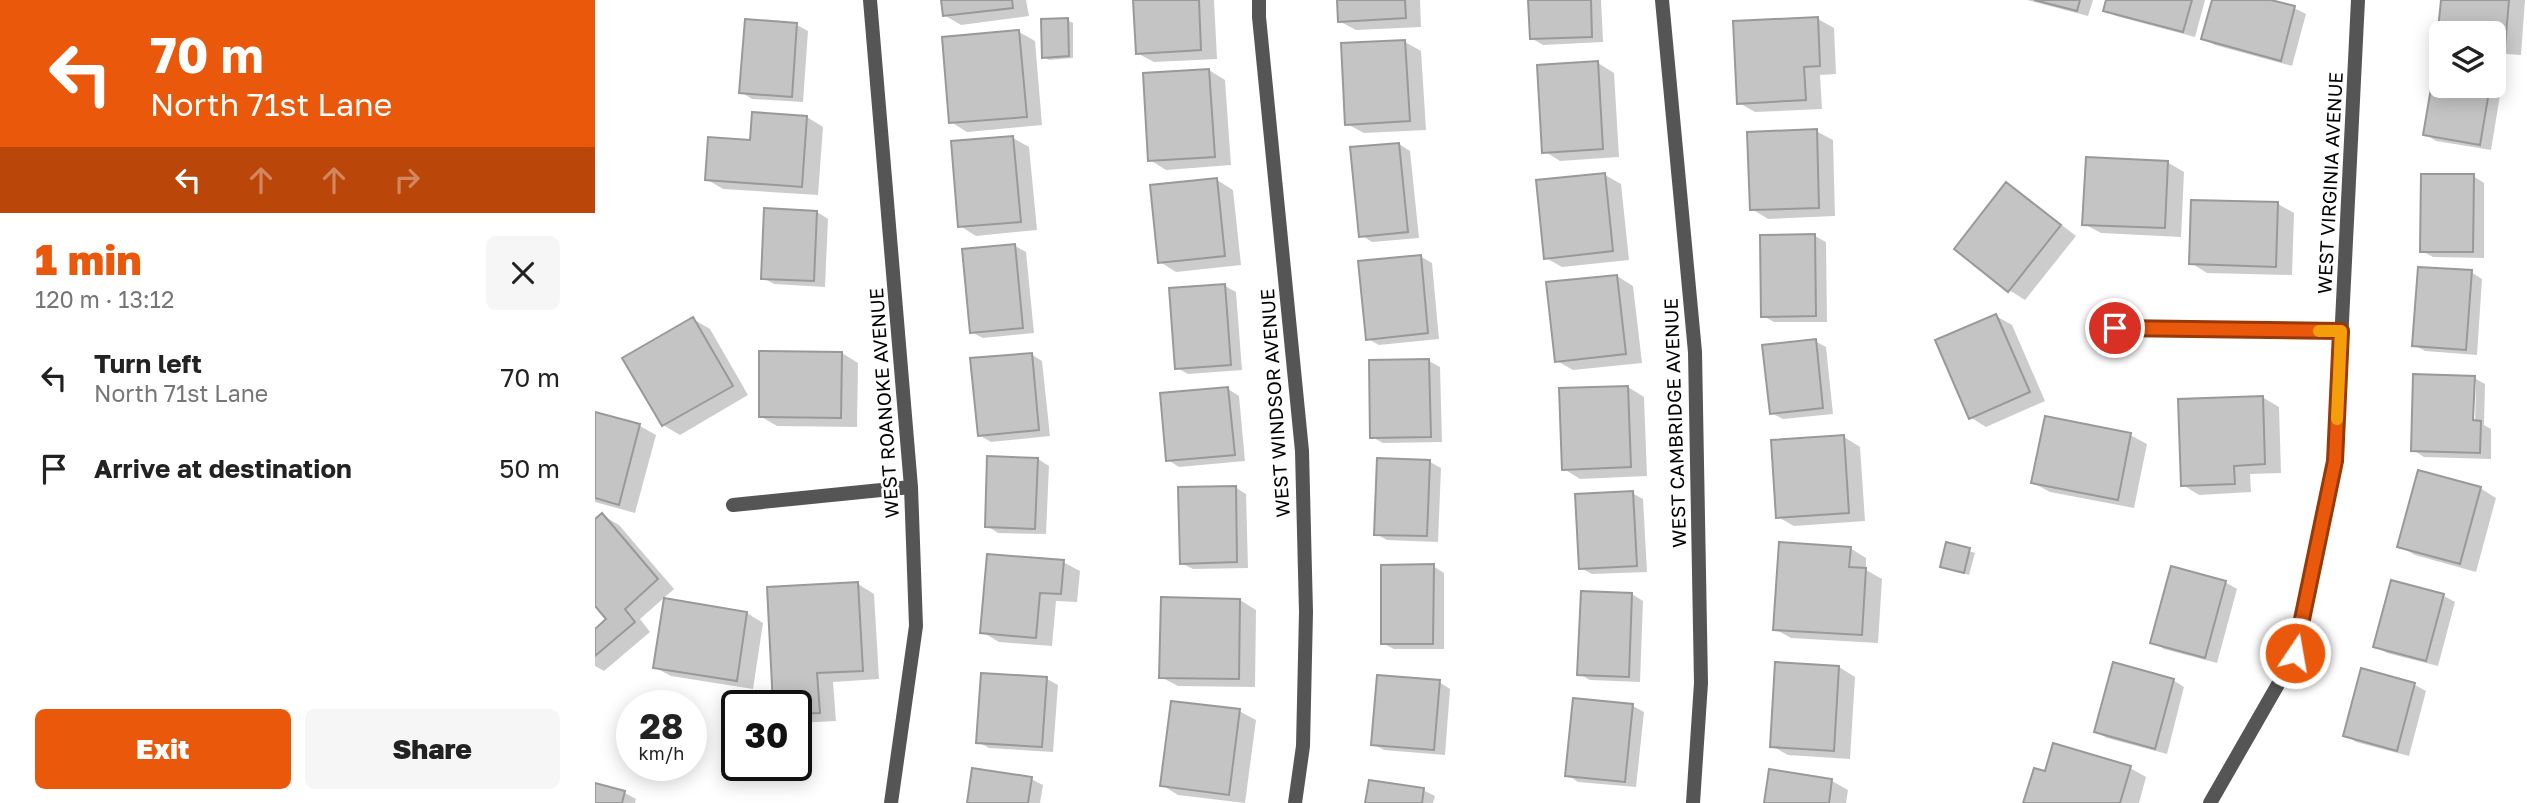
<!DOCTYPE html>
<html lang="en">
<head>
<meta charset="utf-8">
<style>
	body { margin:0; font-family:"Golos Text",sans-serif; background:#f6f6f6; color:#222; height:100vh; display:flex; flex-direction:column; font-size:26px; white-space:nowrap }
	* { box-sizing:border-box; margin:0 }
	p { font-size:23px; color:#767676 }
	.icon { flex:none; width:38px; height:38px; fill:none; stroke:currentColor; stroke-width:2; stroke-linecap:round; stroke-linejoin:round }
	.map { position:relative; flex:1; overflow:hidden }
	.details { display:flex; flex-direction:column; background:#fff; width:595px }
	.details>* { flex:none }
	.hud { background:#ea580c; color:#fff; overflow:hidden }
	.tools { position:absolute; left:1834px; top:21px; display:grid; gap:14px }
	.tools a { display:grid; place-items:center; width:77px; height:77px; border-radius:10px; background:#fff; box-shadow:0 4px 18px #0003; font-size:35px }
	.speed { position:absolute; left:21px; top:690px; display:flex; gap:14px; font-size:35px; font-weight:700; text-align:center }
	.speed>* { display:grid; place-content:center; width:91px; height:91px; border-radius:50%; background:#fff; box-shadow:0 4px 18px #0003; line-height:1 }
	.speed small { font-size:18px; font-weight:400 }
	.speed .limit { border:4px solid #111; border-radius:10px; background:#fff; color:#111 }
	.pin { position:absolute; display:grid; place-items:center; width:60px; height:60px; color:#fff; margin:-30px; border:4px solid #fff; border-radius:50%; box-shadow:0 2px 7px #0007 }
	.me { position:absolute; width:77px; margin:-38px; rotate:12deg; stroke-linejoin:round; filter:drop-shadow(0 0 5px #0008) }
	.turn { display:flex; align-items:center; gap:24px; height:147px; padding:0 35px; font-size:32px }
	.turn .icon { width:91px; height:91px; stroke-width:2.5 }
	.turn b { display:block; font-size:49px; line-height:60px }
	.lanes { display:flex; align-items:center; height:66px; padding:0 35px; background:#0003; justify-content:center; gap:35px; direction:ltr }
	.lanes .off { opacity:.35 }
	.round { display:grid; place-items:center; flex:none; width:74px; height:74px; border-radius:10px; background:#f6f6f6 }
	.headline { display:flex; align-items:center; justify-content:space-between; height:119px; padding:0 35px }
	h1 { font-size:42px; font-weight:800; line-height:52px; color:#ea580c }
	.action { display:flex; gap:14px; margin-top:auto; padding:14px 35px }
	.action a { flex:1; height:80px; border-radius:10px; background:#ea580c; color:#fff; font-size:28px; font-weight:800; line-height:80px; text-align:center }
	.action a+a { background:#f6f6f6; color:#222 }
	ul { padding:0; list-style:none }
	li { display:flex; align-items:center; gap:21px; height:91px; padding:0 35px }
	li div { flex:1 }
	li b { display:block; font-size:26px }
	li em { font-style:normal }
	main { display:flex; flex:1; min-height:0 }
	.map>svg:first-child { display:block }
	.shadow { fill:#0003; fill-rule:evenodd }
	.building { fill:#c4c4c4; stroke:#999; stroke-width:2 }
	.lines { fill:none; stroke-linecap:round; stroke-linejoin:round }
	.street { stroke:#555; stroke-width:14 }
	.route-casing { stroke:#983908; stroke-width:18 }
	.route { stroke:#ea580c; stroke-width:12 }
	.slow { stroke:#f59e0b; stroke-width:12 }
	.labels { text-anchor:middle; stroke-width:5; stroke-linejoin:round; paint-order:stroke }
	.street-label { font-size:19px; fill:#000; stroke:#fff }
</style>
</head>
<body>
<main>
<section class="details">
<div class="hud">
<div class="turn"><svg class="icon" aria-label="left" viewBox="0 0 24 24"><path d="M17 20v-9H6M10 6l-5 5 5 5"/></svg><div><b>70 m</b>North 71st Lane</div></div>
<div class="lanes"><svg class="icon" aria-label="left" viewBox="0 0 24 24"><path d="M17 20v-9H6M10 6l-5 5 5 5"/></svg><svg class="icon off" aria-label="ahead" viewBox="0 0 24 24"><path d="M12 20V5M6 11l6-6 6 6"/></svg><svg class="icon off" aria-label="ahead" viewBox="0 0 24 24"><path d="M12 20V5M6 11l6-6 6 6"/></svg><svg class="icon off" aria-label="right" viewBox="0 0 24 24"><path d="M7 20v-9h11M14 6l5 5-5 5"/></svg></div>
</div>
<div class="headline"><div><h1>1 min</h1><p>120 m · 13:12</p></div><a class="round"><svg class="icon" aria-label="close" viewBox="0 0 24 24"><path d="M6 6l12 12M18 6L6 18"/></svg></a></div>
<ul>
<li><svg class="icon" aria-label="left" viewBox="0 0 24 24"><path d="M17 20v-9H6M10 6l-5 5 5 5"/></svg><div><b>Turn left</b><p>North 71st Lane</p></div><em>70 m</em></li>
<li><svg class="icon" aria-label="arrive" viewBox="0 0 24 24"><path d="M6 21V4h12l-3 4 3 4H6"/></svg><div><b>Arrive at destination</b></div><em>50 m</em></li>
</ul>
<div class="action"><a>Exit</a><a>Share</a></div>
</section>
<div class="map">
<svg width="1932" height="803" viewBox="0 0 1932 803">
	<rect width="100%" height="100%" fill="#fff"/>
	<path class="shadow" d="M348,0H431L434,16L366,25L349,15Z
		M540,0H619L622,59L559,62L542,53Z
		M743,0H825L826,27L761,30L744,21Z
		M935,0H1006L1008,42L948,45L936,38Z
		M1432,0H1498L1493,16Z
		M1513,0H1610L1600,37L1521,16L1510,10Z
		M1619,0H1669L1699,8L1711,14L1697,66L1620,45L1608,39Z
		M1848,0H1930L1926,55L1899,53V33H1846V41L1844,40Z
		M1223,19L1239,28L1241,74L1225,75L1227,109L1160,112L1144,103Z
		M472,20L478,23V58L454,60L449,57Z
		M202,25L213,31L208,102L157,99L146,92Z
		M424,32L440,41L447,125L372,132L356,122Z
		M810,42L826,51L831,130L769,133L752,124Z
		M1003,63L1019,73L1024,157L965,161L949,151Z
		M1841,67L1846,68V86H1899V78L1907,83L1896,150L1841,141L1830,134Z
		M614,70L630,80L636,165L571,170L555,160Z
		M212,117L228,127L223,195L128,189L111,179L157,142Z
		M1221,131L1238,140L1240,216L1173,219L1157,209Z
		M418,138L434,147L442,230L381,236L365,226Z
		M804,144L815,151L824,238L777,242L766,235Z
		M1572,162L1589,172L1586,237L1506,233L1489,224Z
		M1010,175L1026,184L1034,260L967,267L951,258Z
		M1878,176L1889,183V258L1838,257L1827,251Z
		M622,180L638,190L646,265L581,272L565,262Z
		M1411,184L1427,194L1481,236L1430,300L1414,290Z
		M1683,204L1699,213L1697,275L1612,273L1596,263Z
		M222,212L233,219L230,287L179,284L168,278Z
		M1220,236L1231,242L1232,322H1179L1168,316Z
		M420,246L431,252L439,333L388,338L376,332Z
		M825,256L837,263L844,339L784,345L773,339Z
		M1876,272L1887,279L1882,355L1830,351L1819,345Z
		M1022,276L1038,286L1047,363L978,370L962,361Z
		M630,286L641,292L647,370L593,374L582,368Z
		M1401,316L1417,325L1450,401L1391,427L1375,417Z
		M98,319L115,329L153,395L85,435L68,425Z
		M1220,341L1231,347L1238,414L1188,419L1176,413Z
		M247,353L263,363L262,427L182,426L165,416Z
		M436,354L447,361L455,436L396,442L384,435Z
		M834,361L845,367L847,442L788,443L777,437Z
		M1879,378L1890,384L1889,425L1896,429V459L1829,457L1818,450ZM1878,381H1881L1880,429H1876Z
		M1033,387L1049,397L1052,476L985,479L969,469Z
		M633,389L644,396L650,461L584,467L573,460Z
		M1667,397L1684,407L1686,473L1655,474L1656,492L1604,495L1588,485Z
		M0,414L45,426L61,435L40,513L0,502Z
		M1535,435L1552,444L1539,508L1455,492L1438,483Z
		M1249,437L1265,447L1270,521L1199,526L1183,517Z
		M443,459L454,466L451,534L403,533L392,526Z
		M835,462L846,468L843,542L792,540L781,534Z
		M640,487L651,494L653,568L598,569L586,563Z
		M1885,488L1901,498L1881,572L1820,555L1804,546Z
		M1037,493L1048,499L1052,572L997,574L986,568Z
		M7,515L24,525L79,589L45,619L55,632L9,671L0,666V631L14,619L0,603V522Z
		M1353,544L1380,553L1374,575L1347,566Z
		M1255,548L1271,558V570L1287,579L1283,643L1196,638L1180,629Z
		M468,562L485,571L482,602L461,601L457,646L404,642L387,632Z
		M838,566L849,573V649H799L787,643Z
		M1630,582L1642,589L1622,663L1569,649L1557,642Z
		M1798,582L1849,596L1860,602L1843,666L1792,653L1780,646Z
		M263,584L279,594L284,679L238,682L241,721L201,723V705H180L174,589Z
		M1037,594L1048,601L1045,682L995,680L984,674Z
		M645,600L661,610L660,687L583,686L566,677Z
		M152,613L168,623L158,689L76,676L59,667Z
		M1244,667L1260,677L1255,759L1193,755L1177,746Z
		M1768,671L1820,685L1831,691L1814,756L1761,742L1750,735Z
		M452,679L463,685L458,752L394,748L383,742Z
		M1578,680L1589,687L1572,754L1512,738L1501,732Z
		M844,682L855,689L850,755L789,750L778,744Z
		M980,699L1038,706L1049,712L1041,787L983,782L972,775Z
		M644,711L661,720L650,803L583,795L567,785Z
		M1535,768L1551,777L1544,803H1430L1451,773Z
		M1176,771L1237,781L1253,790L1251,803H1170Z
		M436,779L448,785L445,803H374Z
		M0,785L30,793L41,799L40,803H0Z
		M828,790L840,796L838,803H772Z"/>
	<path class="building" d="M346,0H417L418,8L348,16Z
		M538,0H604L606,50L541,54Z
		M742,0H810L811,18L743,22Z
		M933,0H996L997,37L935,39Z
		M1439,0H1485L1482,11Z
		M1511,0H1597L1588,32L1508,11Z
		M1617,0H1676L1700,6L1686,61L1606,39Z
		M1846,0H1914L1910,47L1899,46V33H1846V41H1842Z
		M1223,17L1225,66L1209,67L1211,100L1142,104L1138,21Z
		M473,18L474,56L447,58L446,19Z
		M150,19L202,23L197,97L144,93Z
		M424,30L432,117L354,123L347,37Z
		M810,40L815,121L750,125L746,43Z
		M1003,61L1008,149L947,153L942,65Z
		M1840,65L1846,66V86H1895L1885,145L1828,135Z
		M614,69L620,157L553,161L548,73Z
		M157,112L212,116L207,187L110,180L113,137L155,140Z
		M1222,129L1224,208L1155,210L1152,132Z
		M418,136L426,222L363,227L356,141Z
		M804,143L813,232L764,237L755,147Z
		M1491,157L1573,161L1570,228L1487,225Z
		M1010,173L1018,251L949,259L941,180Z
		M1826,174H1879L1878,252H1825Z
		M622,178L630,256L563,263L555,185Z
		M1411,182L1466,225L1413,292L1359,249Z
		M1596,200L1683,202L1681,267L1594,264Z
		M169,208L222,211L219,281L166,279Z
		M1220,234L1221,316L1166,317L1165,235Z
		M420,244L428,328L375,333L367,249Z
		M826,255L833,333L771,340L763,261Z
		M1823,267L1877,270L1871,350L1817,346Z
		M1022,275L1031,354L960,362L951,282Z
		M630,284L636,365L580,369L574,288Z
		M1401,314L1435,392L1374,419L1340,340Z
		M98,317L138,386L67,426L27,358Z
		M1221,339L1228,408L1175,414L1167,345Z
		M164,351L247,352L246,418L164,417Z
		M437,353L444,430L383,436L375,358Z
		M834,359L836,437L775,438L774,360Z
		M1818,374L1880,376L1878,420L1886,421L1885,453L1816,451Z
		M1033,386L1036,467L967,470L964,388Z
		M633,387L640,455L571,461L565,393Z
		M1668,396L1670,464L1639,466L1640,484L1586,486L1583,399Z
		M0,412L45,424L24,505L0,498Z
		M1450,416L1536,433L1523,500L1436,483Z
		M1249,435L1254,513L1181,518L1176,440Z
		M392,456L443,458L440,529L390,527Z
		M782,458L835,460L832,536L779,535Z
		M1823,470L1886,487L1865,564L1802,547Z
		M641,486L642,562L585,564L583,487Z
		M1038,491L1042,566L984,569L980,494Z
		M7,513L63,579L30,609L40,622L0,656V629L11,619L0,606V519Z
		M1184,542L1256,547L1254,567L1271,568L1267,635L1178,630Z
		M1351,542L1375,548L1369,573L1345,567Z
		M392,554L469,560L466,594L445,593L441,638L385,633Z
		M839,564L838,644H786V565Z
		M1576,566L1631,581L1610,658L1555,643Z
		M1796,580L1849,594L1831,661L1778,647Z
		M263,582L268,671L222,673L225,713L201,714V705H178L172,587Z
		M986,591L1037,593L1034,677L982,675Z
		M566,597L645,599L644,679L564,678Z
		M69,598L152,612L142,681L58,668Z
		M1180,662L1244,666L1239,751L1175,747Z
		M1518,662L1579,679L1560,749L1499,732Z
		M1766,668L1820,683L1802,751L1748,736Z
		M386,673L452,677L447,747L381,743Z
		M782,675L845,680L839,750L776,745Z
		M978,698L1038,704L1030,782L970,776Z
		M576,701L645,709L634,795L565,786Z
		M1458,743L1536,766L1525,803H1428L1439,768L1450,771Z
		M377,768L437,777L433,803H372Z
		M1174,769L1237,779L1234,803H1169Z
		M774,780L829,788L827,803H770Z
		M0,783L30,791L27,803H0Z"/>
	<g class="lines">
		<path class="street" d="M275,0L316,487L321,626L296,803
			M664,0V17L707,451L711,612L708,746L700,803
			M1067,0L1100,352L1106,683L1098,803
			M1520,329L1746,331
			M138,505L316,487
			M1615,803L1701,653L1740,462L1763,0"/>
	</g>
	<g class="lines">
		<g class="route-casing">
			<path id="route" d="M1520,328L1746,331L1740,461L1700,653"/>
		</g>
		<use href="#route" class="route"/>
		<path class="slow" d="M1724,331H1746L1742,419"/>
	</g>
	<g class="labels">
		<g class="street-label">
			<text transform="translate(1735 183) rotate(-87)" y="7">WEST VIRGINIA AVENUE</text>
			<text transform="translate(289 403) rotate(-94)" y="7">WEST ROANOKE AVENUE</text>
			<text transform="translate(680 403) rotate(-94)" y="7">WEST WINDSOR AVENUE</text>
			<text transform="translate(1080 423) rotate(-92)" y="7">WEST CAMBRIDGE AVENUE</text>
		</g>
	</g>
</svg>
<div class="tools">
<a><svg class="icon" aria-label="layers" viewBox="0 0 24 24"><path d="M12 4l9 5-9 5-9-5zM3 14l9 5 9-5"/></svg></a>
</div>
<div class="speed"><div>28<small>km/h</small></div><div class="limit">30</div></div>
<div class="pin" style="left:1520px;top:328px;background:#d93025"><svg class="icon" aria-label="arrive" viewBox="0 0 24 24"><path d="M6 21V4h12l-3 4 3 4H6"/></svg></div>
<svg class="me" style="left:1700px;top:653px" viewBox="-20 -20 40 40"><circle r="17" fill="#ea580c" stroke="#fff" stroke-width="3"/><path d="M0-11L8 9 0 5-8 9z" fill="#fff"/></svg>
</div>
</main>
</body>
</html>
